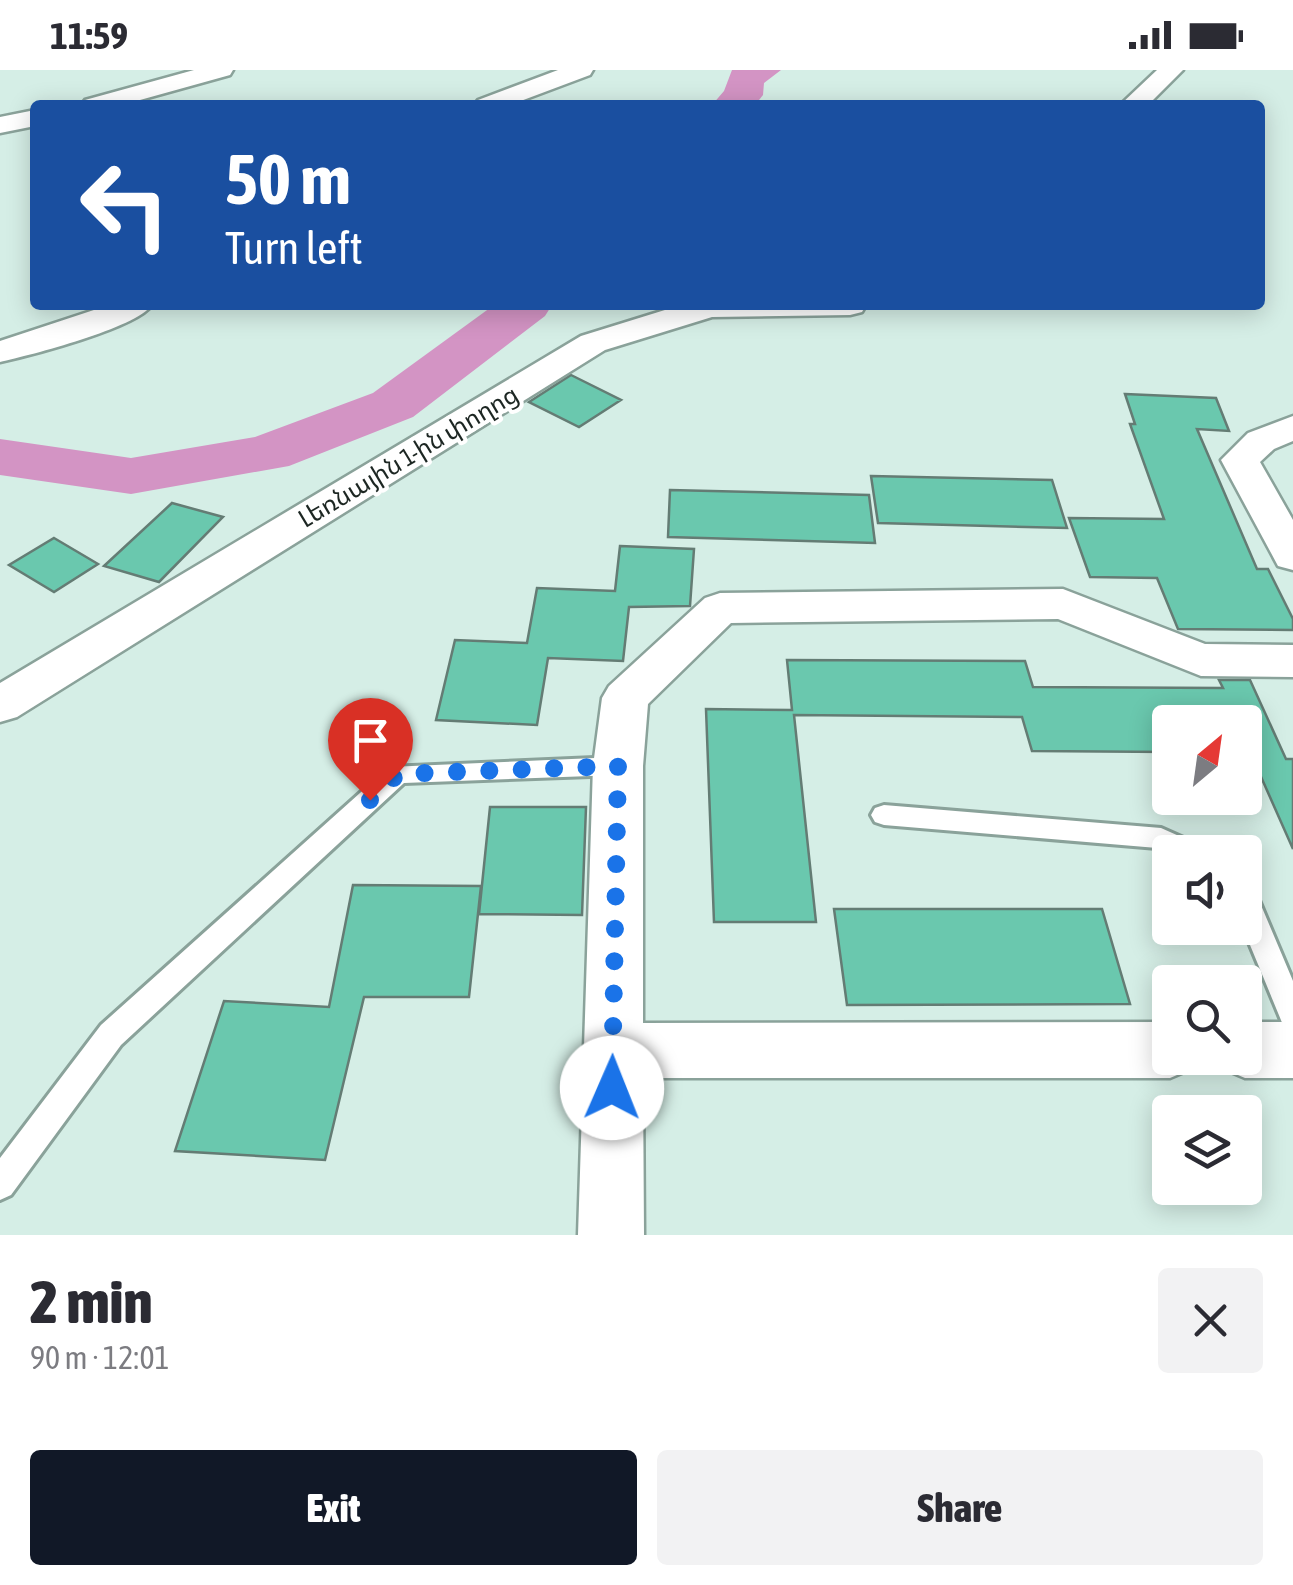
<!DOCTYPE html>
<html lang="en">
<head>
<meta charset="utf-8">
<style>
	body { margin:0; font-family:"Asap Condensed","Noto Sans Armenian",sans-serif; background:#f2f2f3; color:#2b2b33; height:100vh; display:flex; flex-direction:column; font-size:38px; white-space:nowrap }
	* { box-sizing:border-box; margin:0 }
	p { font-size:32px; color:#7c7c81 }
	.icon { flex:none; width:55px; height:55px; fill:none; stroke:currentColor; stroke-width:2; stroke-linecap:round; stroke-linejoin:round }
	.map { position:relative; height:1165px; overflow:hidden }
	.panel { display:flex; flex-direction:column; background:#fff; flex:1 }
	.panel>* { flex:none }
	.guide { position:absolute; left:30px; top:30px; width:1235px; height:210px; border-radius:10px; box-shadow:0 5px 25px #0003; background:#1a4fa0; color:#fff; overflow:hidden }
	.needle { width:65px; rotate:29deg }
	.buttons { position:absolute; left:1152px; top:635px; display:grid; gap:20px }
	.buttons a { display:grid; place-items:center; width:110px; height:110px; border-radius:10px; background:#fff; box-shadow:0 5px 25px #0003; font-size:50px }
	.pin { position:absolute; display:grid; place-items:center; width:85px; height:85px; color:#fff; margin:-102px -42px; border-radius:50% 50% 50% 0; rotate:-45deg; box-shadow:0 0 10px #0007 }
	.pin .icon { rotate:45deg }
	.me { position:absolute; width:110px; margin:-55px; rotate:1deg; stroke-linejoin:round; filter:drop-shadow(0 0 8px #0008) }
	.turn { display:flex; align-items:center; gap:35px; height:210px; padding:0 30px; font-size:45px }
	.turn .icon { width:130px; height:130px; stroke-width:2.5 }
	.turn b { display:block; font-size:70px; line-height:85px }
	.round { display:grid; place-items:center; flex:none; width:105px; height:105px; border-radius:10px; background:#f2f2f3 }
	.headline { display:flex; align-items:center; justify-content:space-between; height:170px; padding:0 30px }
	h1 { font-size:60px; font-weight:800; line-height:75px }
	.button { display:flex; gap:20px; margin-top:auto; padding:20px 30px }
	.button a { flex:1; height:115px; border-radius:10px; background:#111827; color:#fff; font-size:40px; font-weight:800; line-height:115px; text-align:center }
	.button a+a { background:#f2f2f3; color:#2b2b33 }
	.status { display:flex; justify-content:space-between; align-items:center; height:70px; padding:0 50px; background:#fff; direction:ltr }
	.status svg { height:28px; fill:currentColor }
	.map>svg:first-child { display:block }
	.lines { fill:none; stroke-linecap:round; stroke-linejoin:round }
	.river { fill:#d394c4; fill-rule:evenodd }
	.building { fill:#6ac8ae; stroke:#647c74; stroke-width:2.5 }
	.service-casing { stroke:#8aa29a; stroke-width:6 }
	.minor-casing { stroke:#8aa29a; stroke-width:5 }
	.service { fill:#fff; fill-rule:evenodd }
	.minor { fill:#fff; fill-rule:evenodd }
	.route { stroke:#1a73e8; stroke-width:18; stroke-dasharray:0 32.4 }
	.labels { text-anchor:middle; stroke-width:8; stroke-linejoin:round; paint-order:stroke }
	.street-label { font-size:25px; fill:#1c2622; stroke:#fff }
</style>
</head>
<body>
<div class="status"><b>11:59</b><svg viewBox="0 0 49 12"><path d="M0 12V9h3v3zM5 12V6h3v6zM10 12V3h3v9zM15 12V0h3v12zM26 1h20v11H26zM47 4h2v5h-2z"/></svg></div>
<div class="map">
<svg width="1293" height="1165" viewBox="0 0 1293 1165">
	<rect width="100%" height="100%" fill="#d5eee6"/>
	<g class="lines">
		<path class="river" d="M732,0H781L764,13L763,25L755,35H712L724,21Z
			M494,235H552L545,246L413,347L289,396L131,424L0,405V369L131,388L255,367L373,323Z"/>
	</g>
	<path class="building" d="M571,305L621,330L579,357L529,332Z
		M1125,324L1216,328L1229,361L1197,359L1257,499H1268L1293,549V560L1178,559L1157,508L1090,507L1069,448L1164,449L1130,354H1135Z
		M871,406L1052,410L1067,458L878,453Z
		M670,420L869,425L875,473L668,467Z
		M172,433L223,447L159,512L104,496Z
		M54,468L98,494L54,522L9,495Z
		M620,476L694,479L690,536L629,537L623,591L548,588L537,655L436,650L455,570L527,573L537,518L615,521Z
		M787,590L1025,591L1033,617L1223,618L1219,610H1250L1286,689H1293V779L1250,682H1245V652H1170V682L1032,681L1022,647L794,645L816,852H714L706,639L792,640Z
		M490,737H586L582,845L479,844Z
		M353,815L481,816L469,927H364L325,1090L175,1081L224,931L329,937Z
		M834,839H1102L1130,934L847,935Z"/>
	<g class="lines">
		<g class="service-casing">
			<path id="service" d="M618,687L627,689L630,696L627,703L618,705L404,713L121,975L11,1125L0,1130V1088L101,955L389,697Z
				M884,735L1161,758L1197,774L1201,782L1170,785L1157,778L884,755L875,752L871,745L875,738Z
				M1245,818L1255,821L1293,911V959L1283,955L1243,858Z"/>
		</g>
		<g class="minor-casing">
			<path id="minor" d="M194,0H233L230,5L122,35H81L85,30Z
				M558,0H593L590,5L510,35H474L478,30Z
				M1157,0H1183L1148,35H1120Z
				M35,40V56L0,63V47Z
				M109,235H152C136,258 31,285 0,292V271Z
				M681,235H866L862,242L850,245L712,247L605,280L17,647L0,652V613L581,266Z
				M1293,346V371L1274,379L1260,392L1293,450V500L1278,496L1221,390L1248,363Z
				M1063,519L1205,574L1293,575V607L1201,606L1058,549L731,553L648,634L643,696V953L1170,952V988H1196L1191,999L1170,1008H643L644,1165H578L593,696L602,628L609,616L705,528L720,523Z
				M1245,952H1293V1008H1245L1224,999L1219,988H1245Z"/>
		</g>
		<use href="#service" class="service"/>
		<use href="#minor" class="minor"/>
	</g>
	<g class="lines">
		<path class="route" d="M370,730L398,704L618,696L612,1018"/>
	</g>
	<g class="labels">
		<g class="street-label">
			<text transform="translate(408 386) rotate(-31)" y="9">Լեռնային 1-ին փողոց</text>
		</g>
	</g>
</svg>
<div class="buttons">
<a><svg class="needle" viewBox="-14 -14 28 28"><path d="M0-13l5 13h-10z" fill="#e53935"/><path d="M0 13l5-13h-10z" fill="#7c7c81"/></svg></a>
<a><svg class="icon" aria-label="sound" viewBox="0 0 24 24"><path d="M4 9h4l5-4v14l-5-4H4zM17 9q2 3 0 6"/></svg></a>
<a><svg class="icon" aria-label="search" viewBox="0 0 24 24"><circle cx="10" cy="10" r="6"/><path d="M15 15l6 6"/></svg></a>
<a><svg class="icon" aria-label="layers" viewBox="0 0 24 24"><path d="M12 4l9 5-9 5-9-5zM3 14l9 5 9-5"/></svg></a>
</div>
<div class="pin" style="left:370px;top:730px;background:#d93025"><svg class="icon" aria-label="arrive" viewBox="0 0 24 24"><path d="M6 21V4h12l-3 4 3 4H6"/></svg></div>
<svg class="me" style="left:612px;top:1018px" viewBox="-20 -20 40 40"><circle r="19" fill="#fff"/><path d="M0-13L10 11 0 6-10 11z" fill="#1a73e8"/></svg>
<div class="guide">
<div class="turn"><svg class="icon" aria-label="left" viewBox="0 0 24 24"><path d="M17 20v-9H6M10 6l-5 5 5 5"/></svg><div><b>50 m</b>Turn left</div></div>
</div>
</div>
<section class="panel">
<div class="headline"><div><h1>2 min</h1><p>90 m · 12:01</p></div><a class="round"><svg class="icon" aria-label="close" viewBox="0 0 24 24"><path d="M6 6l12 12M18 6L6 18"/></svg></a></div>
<div class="button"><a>Exit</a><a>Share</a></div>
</section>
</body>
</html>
